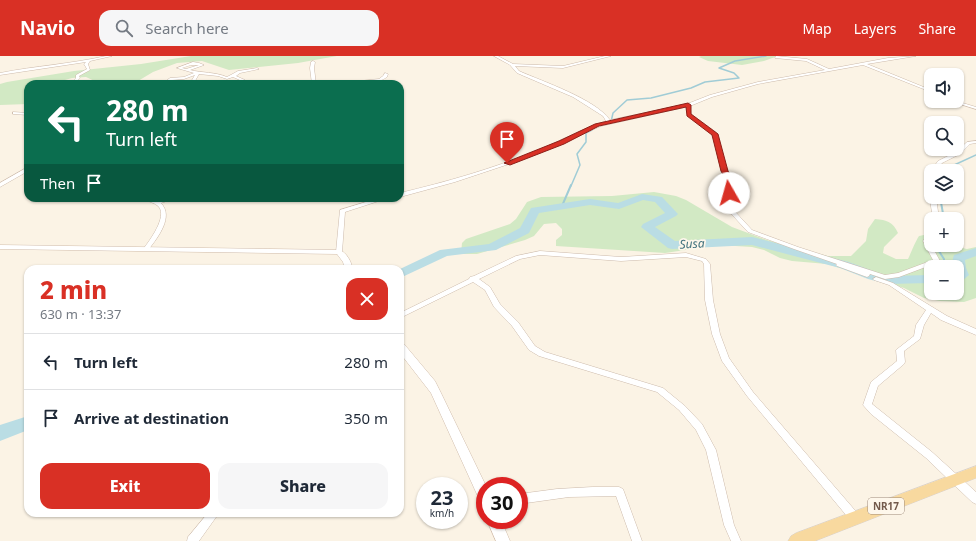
<!DOCTYPE html>
<html lang="en">
<head>
<meta charset="utf-8">
<style>
	body { margin:0; font-family:"Noto Sans",sans-serif; background:#f6f6f7; color:#1f2937; height:100vh; display:flex; flex-direction:column; font-size:15px; white-space:nowrap }
	* { box-sizing:border-box; margin:0 }
	p { font-size:13px; color:#747a83 }
	.icon { flex:none; width:22px; height:22px; fill:none; stroke:currentColor; stroke-width:2; stroke-linecap:round; stroke-linejoin:round }
	.map { position:relative; flex:1; overflow:hidden }
	.drawer { position:absolute; left:24px; top:209px; width:380px; height:252px; display:flex; flex-direction:column; background:#fff; border-radius:12px; box-shadow:0 1px 3px #0004 }
	.drawer>* { flex:none }
	.hud { position:absolute; left:24px; top:24px; width:380px; height:122px; border-radius:12px; box-shadow:0 1px 3px #0004; background:#0b6e4f; color:#fff; overflow:hidden }
	.fabs { position:absolute; left:924px; top:12px; display:grid; gap:8px }
	.fabs a { display:grid; place-items:center; width:40px; height:40px; border-radius:8px; background:#fff; box-shadow:0 1px 3px #0004; font-size:20px }
	.speed { position:absolute; left:416px; top:421px; display:flex; gap:8px; font-size:20px; font-weight:700; text-align:center }
	.speed>* { display:grid; place-content:center; width:52px; height:52px; border-radius:50%; background:#fff; box-shadow:0 1px 3px #0004; line-height:1 }
	.speed small { font-size:10px; font-weight:400 }
	.speed .limit { border:6px solid #d22; background:#fff; color:#111 }
	.pin { position:absolute; display:grid; place-items:center; width:34px; height:34px; color:#fff; margin:-41px -17px; border-radius:50% 50% 50% 0; rotate:-45deg; box-shadow:0 0 4px #0007 }
	.pin .icon { rotate:45deg }
	.me { position:absolute; width:44px; margin:-22px; rotate:353deg; stroke-linejoin:round; filter:drop-shadow(0 0 3px #0008) }
	.turn { display:flex; align-items:center; gap:14px; height:84px; padding:0 16px; font-size:18px }
	.turn .icon { width:52px; height:52px; stroke-width:2.5 }
	.turn b { display:block; font-size:28px; line-height:34px }
	.then { display:flex; align-items:center; height:38px; padding:0 16px; background:#0003; gap:8px; font-size:15px }
	.round { display:grid; place-items:center; flex:none; width:42px; height:42px; border-radius:12px; background:#f6f6f7 }
	.summary { display:flex; align-items:center; justify-content:space-between; height:68px; padding:0 16px }
	h1 { font-size:24px; font-weight:800; line-height:30px; color:#d93025 }
	.action { display:flex; gap:8px; margin-top:auto; padding:8px 16px }
	.action a { flex:1; height:46px; border-radius:12px; background:#d93025; color:#fff; font-size:16px; font-weight:800; line-height:46px; text-align:center }
	.action a+a { background:#f6f6f7; color:#1f2937 }
	ul { padding:0; list-style:none }
	li { display:flex; align-items:center; gap:12px; height:56px; padding:0 16px; border-top:1px solid #e0e1e3 }
	li div { flex:1 }
	li b { display:block; font-size:15px }
	li em { font-style:normal }
	header { display:flex; align-items:center; gap:24px; box-sizing:border-box; height:56px; padding:0 20px; background:#d93025; color:#fff }
	header strong { font-size:19px }
	nav { display:flex; gap:22px; margin-inline-start:auto; font-size:14px }
	.search { width:280px; height:36px; background:#f6f6f7; display:flex; align-items:center; gap:10px; box-sizing:border-box; padding:0 14px; border-radius:12px; color:#747a83; font-size:15px }
	.map>svg:first-child { display:block }
	.green { fill:#d2e9c4; fill-rule:evenodd }
	.lines { fill:none; stroke-linecap:round; stroke-linejoin:round }
	.stream-far1 { stroke:#a0ccd6; stroke-width:1.5 }
	.stream { stroke:#a0ccd6; stroke-width:2 }
	.river { fill:#badde4; fill-rule:evenodd }
	.street-casing { stroke:#cdbbac; stroke-width:1 }
	.secondary-casing { stroke:#d1bdac; stroke-width:1 }
	.primary-casing { stroke:#d8d1cd; stroke-width:1 }
	.street { fill:#fff; fill-rule:evenodd }
	.secondary { fill:#fff; fill-rule:evenodd }
	.primary { fill:#f8d99f; fill-rule:evenodd }
	.route { fill:#d93025; stroke:#8d1f18 }
	.labels { text-anchor:middle; stroke-width:3.5; stroke-linejoin:round; paint-order:stroke }
	.shield { fill:#fef7eb; stroke:#9d897b; stroke-width:1 }
	.shield-label { font-size:10px; font-weight:bold; fill:#735a4b }
	.water-label { font-size:12px; font-style:italic; fill:#43737f; stroke:#fef7eb }
</style>
</head>
<body>
<header>
<strong>Navio</strong>
<div class="search"><svg class="icon" aria-label="search" viewBox="0 0 24 24"><circle cx="10" cy="10" r="6"/><path d="M15 15l6 6"/></svg>Search here</div>
<nav><a>Map</a><a>Layers</a><a>Share</a></nav>
</header>
<div class="map">
<svg width="976" height="485" viewBox="0 0 976 485">
	<rect width="100%" height="100%" fill="#fbf3e5"/>
	<path class="green" d="M191,0H337L298,7L229,14L202,5L177,7L153,16L133,28H101L86,21L72,22L51,28H28V48L0,49V28L7,26L74,15L141,8Z
		M701,0H778L764,5L742,9L708,5L699,1Z
		M654,136L676,140L686,144L732,171L767,184L828,200H851L866,185L868,173L875,163C887,164 893,166 898,177L884,191L883,197L896,203H908C911,197 915,186 919,180L924,179L931,181V189H950L967,193L976,191V242L964,246L940,245L924,242L904,232L827,208L792,205L780,202L764,194L752,191L719,189L665,197L556,190V184L562,179V173L556,167L544,168L534,180L525,184L477,198H461L462,187L466,183L510,168L516,163L527,146L541,141L612,140ZM931,211H957V237H931Z"/>
	<g class="lines">
		<path class="stream-far1" d="M611,66L613,57L627,44L651,42L691,32L705,26L739,22L734,17L719,12L735,5L766,0
			M946,115L952,110L976,99
			M571,130L580,109L577,98L586,86V77L592,74"/>
		<path class="stream" d="M940,141L944,163
			M562,150L571,129
			M935,189L944,203V211"/>
		<path class="river" d="M642,138L662,141L678,158L676,160L655,171L675,185L752,181L849,206L887,220L931,219V227L887,228L868,223L840,212L752,189L672,193L668,192L641,171L643,168L665,157L655,146L643,144L619,153L590,149L539,157L529,177L496,194L447,200L400,222V213L440,194L489,188L520,172L531,152L590,143L618,147Z
			M976,192V200L965,204L966,212L969,219L962,225L957,226V211H952L953,202L954,199Z
			M28,360V374L0,385V369Z"/>
		<g class="street-casing">
			<path id="street" d="M106,0H112L90,5L88,8L90,14L79,20L80,22L78,24L89,28H84L74,24L76,22V19L87,13L84,8L86,6L0,19V17C35,10 71,8 106,0Z
				M494,0H498L513,8L563,10L605,0H611L563,12L515,10L519,15C544,26 595,43 610,64L687,48L710,39L758,26L825,14L806,5L775,2L776,0L807,3L829,13L888,2L916,0L867,8L931,34V36L863,9L758,28L712,41L690,50L691,58L717,77L727,115L735,127L729,149L752,174L798,191L885,219L898,217L933,204L923,185L929,176L931,175V182L929,185L940,205L939,206L899,221L885,223L870,218L869,220L867,221L837,210L836,209L837,208L794,193L748,176L723,149L729,127L721,115L713,78L688,59L686,51L601,70L540,97L506,109L455,126L400,141V137C446,126 492,113 536,95C560,85 582,73 606,65L603,60L573,41L517,17L510,9Z
				M313,5L315,6L314,12L316,28H312L310,12L311,6Z
				M193,6L199,7L204,9L190,14C202,17 215,16 227,21L238,15L257,12L259,13L240,17L236,20L245,24V28H241L242,25L233,21L227,23L218,20L199,18L195,25L192,24L195,19L184,23L172,24L168,27H166V25L170,22L184,21L194,17L177,12ZM191,9H199L186,13L182,12Z
				M385,17L388,18L387,21C377,29 351,28 338,28L340,27L379,23L383,20Z
				M950,45H956L976,51V53Z
				M13,56L28,57V59L14,58H13Z
				M976,85V87L970,88L960,98L942,107L937,115H931L938,105L956,96L967,86Z
				M28,111V115L0,131V127Z
				M931,140V141H936L939,163H933L930,144Z
				M142,142H150L157,145L167,142H176L161,147C174,161 158,181 149,193L147,194L144,192C150,184 167,161 159,151C155,146 147,146 142,142Z
				M379,142H388L345,156L342,196L339,198L337,197L336,196L340,154Z
				M540,195L621,201L686,197L706,203L710,208L713,244L720,278L729,302L753,336L859,459L860,462L859,465L855,467L851,465L747,340L722,305L712,278L705,244L704,208L702,205L686,201L621,205L540,199L520,203L479,223L490,231L500,248L518,266L535,290L545,296L663,332L685,350L702,368L716,394L734,469L741,485H731L724,469L706,394L696,374L679,354L657,336L539,300L529,294L512,270L494,251L485,234L473,226L400,262V257L469,223L470,221L474,220L516,200Z
				M876,221L893,227L947,260L976,273V279L941,264L931,257L924,269L920,283L904,295L905,306L904,308L878,330L872,348L932,396L976,436V448L972,446L926,402L871,358L863,349L871,326L897,305L896,294L914,280L916,269L926,254L889,229L874,224L873,223Z
				M593,431H619L623,433L642,485H632L616,440L569,441L519,448V438L557,433Z
				M208,457H219L199,485H187L188,481Z"/>
		</g>
		<g class="secondary-casing">
			<path id="secondary" d="M0,189L339,194C347,196 351,206 353,213H345L343,206L337,198L0,193Z
				M400,286L404,288L435,325L441,337L486,430H485V447L480,445L431,337L400,297Z
				M487,464H501L510,485H496Z"/>
		</g>
		<g class="primary-casing">
			<path id="primary" d="M976,410V422L815,485H788L791,480L796,477Z"/>
		</g>
		<use href="#street" class="street"/>
		<use href="#secondary" class="secondary"/>
		<use href="#primary" class="primary"/>
	</g>
	<path class="route" d="M688,47L691,49V58L718,78L728,115L735,127L731,138L725,137L728,127L721,115L712,79L687,60L686,51L599,70L564,88L510,109L504,107L559,85L595,68Z"/>
	<g class="labels">
		<rect class="shield" x="868" y="442" width="36" height="16" rx="3"/>
		<g class="shield-label">
			<text x="886" y="454">NR17</text>
		</g>
		<g class="water-label">
			<text transform="translate(692 188) rotate(-3)" y="4">Susa</text>
		</g>
	</g>
</svg>
<div class="fabs">
<a><svg class="icon" aria-label="sound" viewBox="0 0 24 24"><path d="M4 9h4l5-4v14l-5-4H4zM17 9q2 3 0 6"/></svg></a>
<a><svg class="icon" aria-label="search" viewBox="0 0 24 24"><circle cx="10" cy="10" r="6"/><path d="M15 15l6 6"/></svg></a>
<a><svg class="icon" aria-label="layers" viewBox="0 0 24 24"><path d="M12 4l9 5-9 5-9-5zM3 14l9 5 9-5"/></svg></a>
<a>+</a>
<a>−</a>
</div>
<div class="speed"><div>23<small>km/h</small></div><div class="limit">30</div></div>
<div class="pin" style="left:507px;top:107px;background:#d93025"><svg class="icon" aria-label="arrive" viewBox="0 0 24 24"><path d="M6 21V4h12l-3 4 3 4H6"/></svg></div>
<svg class="me" style="left:729px;top:137px" viewBox="-20 -20 40 40"><circle r="19" fill="#fff"/><path d="M0-13L10 11 0 6-10 11z" fill="#d93025"/></svg>
<div class="hud">
<div class="turn"><svg class="icon" aria-label="left" viewBox="0 0 24 24"><path d="M17 20v-9H6M10 6l-5 5 5 5"/></svg><div><b>280 m</b>Turn left</div></div>
<div class="then">Then<svg class="icon" aria-label="arrive" viewBox="0 0 24 24"><path d="M6 21V4h12l-3 4 3 4H6"/></svg></div>
</div>
<section class="drawer">
<div class="summary"><div><h1>2 min</h1><p>630 m · 13:37</p></div><a class="round" style="background:#d93025;color:#fff"><svg class="icon" aria-label="close" viewBox="0 0 24 24"><path d="M6 6l12 12M18 6L6 18"/></svg></a></div>
<ul>
<li><svg class="icon" aria-label="left" viewBox="0 0 24 24"><path d="M17 20v-9H6M10 6l-5 5 5 5"/></svg><div><b>Turn left</b></div><em>280 m</em></li>
<li><svg class="icon" aria-label="arrive" viewBox="0 0 24 24"><path d="M6 21V4h12l-3 4 3 4H6"/></svg><div><b>Arrive at destination</b></div><em>350 m</em></li>
</ul>
<div class="action"><a>Exit</a><a>Share</a></div>
</section>
</div>
</body>
</html>
